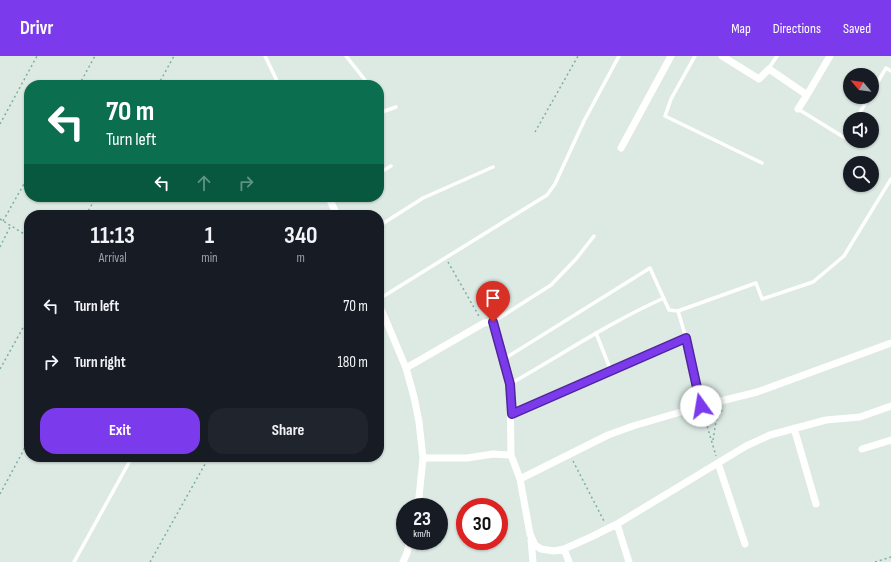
<!DOCTYPE html>
<html lang="en">
<head>
<meta charset="utf-8">
<style>
	body { margin:0; font-family:"Sofia Sans Condensed",sans-serif; background:#20242c; color:#f1f3f6; height:100vh; display:flex; flex-direction:column; font-size:15px; white-space:nowrap }
	* { box-sizing:border-box; margin:0 }
	p { font-size:13px; color:#9ea1a6 }
	.icon { flex:none; width:22px; height:22px; fill:none; stroke:currentColor; stroke-width:2; stroke-linecap:round; stroke-linejoin:round }
	.map { position:relative; flex:1; overflow:hidden }
	.side { position:absolute; left:24px; top:154px; width:360px; height:252px; display:flex; flex-direction:column; background:#171b24; border-radius:16px; box-shadow:0 1px 3px #0004 }
	.side>* { flex:none }
	.hud { position:absolute; left:24px; top:24px; width:360px; height:122px; border-radius:16px; box-shadow:0 1px 3px #0004; background:#0b6e4f; color:#fff; overflow:hidden }
	.needle { width:26px; rotate:299deg }
	.controls { position:absolute; left:843px; top:12px; display:grid; gap:8px }
	.controls a { display:grid; place-items:center; width:36px; height:36px; border-radius:50%; background:#171b24; box-shadow:0 1px 3px #0004; font-size:20px }
	.speed { position:absolute; left:396px; top:442px; display:flex; gap:8px; font-size:20px; font-weight:700; text-align:center }
	.speed>* { display:grid; place-content:center; width:52px; height:52px; border-radius:50%; background:#171b24; box-shadow:0 1px 3px #0004; line-height:1 }
	.speed small { font-size:10px; font-weight:400 }
	.speed .limit { border:6px solid #d22; background:#fff; color:#111 }
	.pin { position:absolute; display:grid; place-items:center; width:34px; height:34px; color:#fff; margin:-41px -17px; border-radius:50% 50% 50% 0; rotate:-45deg; box-shadow:0 0 4px #0007 }
	.pin .icon { rotate:45deg }
	.me { position:absolute; width:44px; margin:-22px; rotate:347deg; stroke-linejoin:round; filter:drop-shadow(0 0 3px #0008) }
	.turn { display:flex; align-items:center; gap:14px; height:84px; padding:0 16px; font-size:18px }
	.turn .icon { width:52px; height:52px; stroke-width:2.5 }
	.turn b { display:block; font-size:28px; line-height:34px }
	.lanes { display:flex; align-items:center; height:38px; padding:0 16px; background:#0003; justify-content:center; gap:20px; direction:ltr }
	.lanes .off { opacity:.35 }
	.eta { display:flex; justify-content:space-evenly; align-items:center; height:68px; text-align:center }
	.eta b { font-size:24px; font-weight:700; line-height:28px }
	.action { display:flex; gap:8px; margin-top:auto; padding:8px 16px }
	.action a { flex:1; height:46px; border-radius:16px; background:#7c3aed; color:#fff; font-size:16px; font-weight:700; line-height:46px; text-align:center }
	.action a+a { background:#20242c; color:#f1f3f6 }
	ul { padding:0; list-style:none }
	li { display:flex; align-items:center; gap:12px; height:56px; padding:0 16px }
	li div { flex:1 }
	li b { display:block; font-size:15px }
	li em { font-style:normal }
	header { display:flex; align-items:center; gap:24px; box-sizing:border-box; height:56px; padding:0 20px; background:#7c3aed; color:#fff }
	header strong { font-size:19px }
	nav { display:flex; gap:22px; margin-inline-start:auto; font-size:14px }
	.map>svg:first-child { display:block }
	.lines { fill:none; stroke-linecap:round; stroke-linejoin:round }
	.path { stroke:#7caf9f; stroke-width:1.5; stroke-dasharray:2 3; stroke-linecap:butt }
	.service { stroke:#fff; stroke-width:3.5 }
	.minor { stroke:#fff; stroke-width:7 }
	.route-casing { stroke:#51269a; stroke-width:10 }
	.route { stroke:#7c3aed; stroke-width:7 }
</style>
</head>
<body>
<header>
<strong>Drivr</strong>
<nav><a>Map</a><a>Directions</a><a>Saved</a></nav>
</header>
<div class="map">
<svg width="891" height="506" viewBox="0 0 891 506">
	<rect width="100%" height="100%" fill="#ddeae4"/>
	<g class="lines">
		<path class="path" d="M79,29L95,0
			M158,29L174,0
			M0,68L37,0
			M535,76L578,0
			M86,159L96,141
			M0,163L29,181
			M3,165L29,119
			M0,191L10,171
			M448,206L480,262
			M0,313L29,261
			M703,356L716,400
			M713,384L716,365L723,352
			M573,405L605,467
			M0,438L29,384
			M150,506L209,401
			M875,506L891,501"/>
		<path class="service" d="M265,0L279,29
			M346,0L369,29
			M695,0L671,43L665,60L762,107
			M769,12L777,0
			M872,36L886,12L891,15
			M798,53L845,82L850,74
			M379,57L396,51
			M856,63L869,41
			M379,117L391,110
			M379,170L423,142L493,111
			M379,243L547,139L555,128L584,65L619,0
			M678,255L756,227L762,243L813,226L844,200L891,123
			M493,266L551,229L576,203L594,180
			M596,277L611,315
			M504,303L650,212L669,254L678,255L686,282
			M510,328C561,299 610,266 664,242
			M74,506L132,401"/>
		<path class="minor" d="M722,0L759,23L769,13L807,39L798,53
			M807,39L830,0
			M621,92L671,0
			M330,144L337,159
			M379,248L406,312L414,341L419,366L423,402L418,451
			M406,312L484,267L493,266L510,328L511,399L520,423L530,478L535,489L541,493L554,495L564,493L591,481L617,468L746,390L770,379L826,364L860,361L891,350
			M512,358L686,282L701,350
			M794,372L816,448
			M862,393L891,384
			M423,402H467L493,398L511,399
			M718,407L745,488
			M520,423L608,379L633,370L701,350L757,336L891,287
			M617,468L629,506
			M531,484L533,506
			M564,493L569,506
			M403,506L407,497L410,485"/>
	</g>
	<g class="lines">
		<g class="route-casing">
			<path id="route" d="M493,266L510,328L512,358L686,282L701,350"/>
		</g>
		<use href="#route" class="route"/>
	</g>
</svg>
<div class="controls">
<a><svg class="needle" viewBox="-14 -14 28 28"><path d="M0-13l5 13h-10z" fill="#e53935"/><path d="M0 13l5-13h-10z" fill="#9ea1a6"/></svg></a>
<a><svg class="icon" aria-label="sound" viewBox="0 0 24 24"><path d="M4 9h4l5-4v14l-5-4H4zM17 9q2 3 0 6"/></svg></a>
<a><svg class="icon" aria-label="search" viewBox="0 0 24 24"><circle cx="10" cy="10" r="6"/><path d="M15 15l6 6"/></svg></a>
</div>
<div class="speed"><div>23<small>km/h</small></div><div class="limit">30</div></div>
<div class="pin" style="left:493px;top:266px;background:#d93025"><svg class="icon" aria-label="arrive" viewBox="0 0 24 24"><path d="M6 21V4h12l-3 4 3 4H6"/></svg></div>
<svg class="me" style="left:701px;top:350px" viewBox="-20 -20 40 40"><circle r="19" fill="#fff"/><path d="M0-13L10 11 0 6-10 11z" fill="#7c3aed"/></svg>
<div class="hud">
<div class="turn"><svg class="icon" aria-label="left" viewBox="0 0 24 24"><path d="M17 20v-9H6M10 6l-5 5 5 5"/></svg><div><b>70 m</b>Turn left</div></div>
<div class="lanes"><svg class="icon" aria-label="left" viewBox="0 0 24 24"><path d="M17 20v-9H6M10 6l-5 5 5 5"/></svg><svg class="icon off" aria-label="ahead" viewBox="0 0 24 24"><path d="M12 20V5M6 11l6-6 6 6"/></svg><svg class="icon off" aria-label="right" viewBox="0 0 24 24"><path d="M7 20v-9h11M14 6l5 5-5 5"/></svg></div>
</div>
<section class="side">
<div class="eta">
<div><b>11:13</b><p>Arrival</p></div>
<div><b>1</b><p>min</p></div>
<div><b>340</b><p>m</p></div>
</div>
<ul>
<li><svg class="icon" aria-label="left" viewBox="0 0 24 24"><path d="M17 20v-9H6M10 6l-5 5 5 5"/></svg><div><b>Turn left</b></div><em>70 m</em></li>
<li><svg class="icon" aria-label="right" viewBox="0 0 24 24"><path d="M7 20v-9h11M14 6l5 5-5 5"/></svg><div><b>Turn right</b></div><em>180 m</em></li>
</ul>
<div class="action"><a>Exit</a><a>Share</a></div>
</section>
</div>
</body>
</html>
